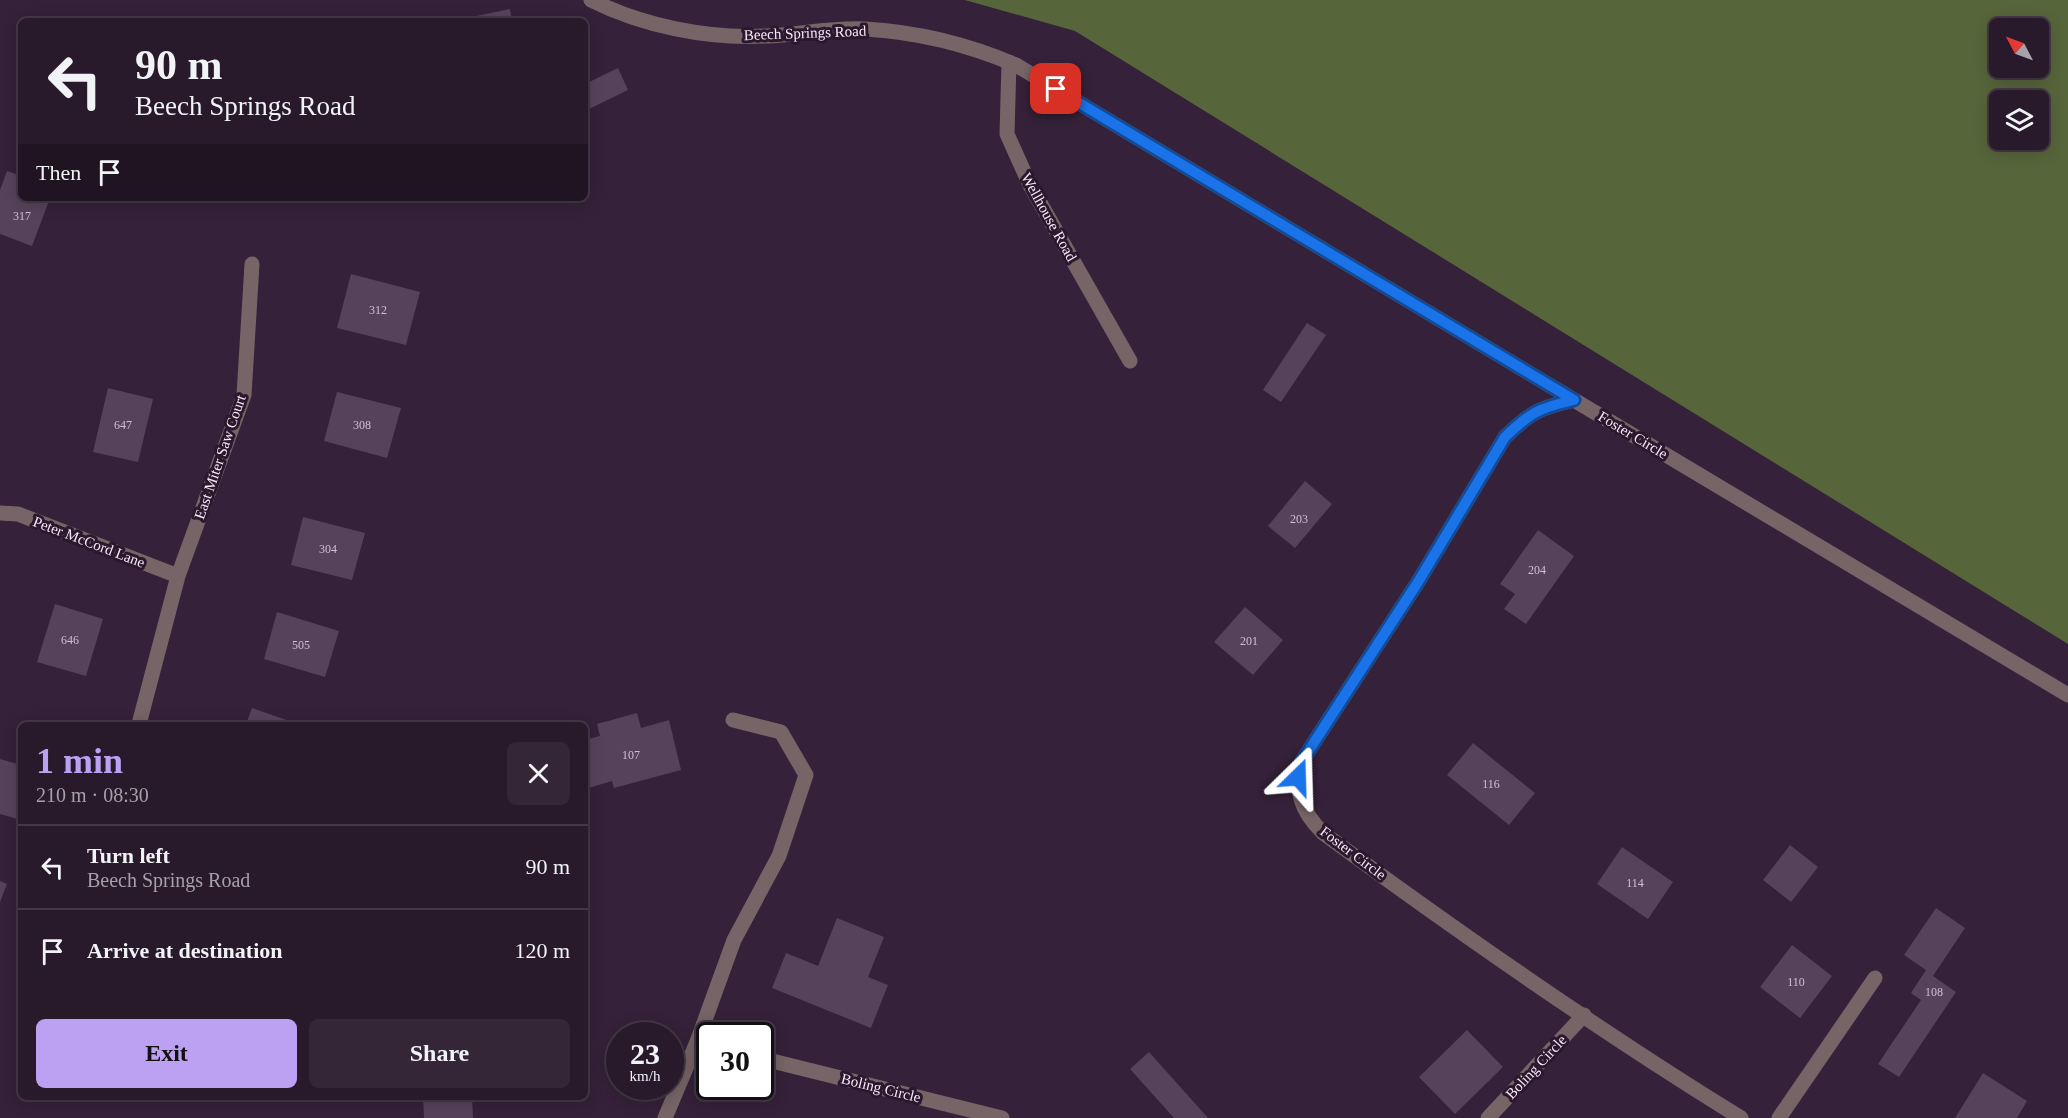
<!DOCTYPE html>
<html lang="en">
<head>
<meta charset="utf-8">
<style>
	body { margin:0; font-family:"Times New Roman",serif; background:#342637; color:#f1f3f6; height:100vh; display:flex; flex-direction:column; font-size:22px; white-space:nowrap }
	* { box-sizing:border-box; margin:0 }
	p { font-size:20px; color:#a5a0a9 }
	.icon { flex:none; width:33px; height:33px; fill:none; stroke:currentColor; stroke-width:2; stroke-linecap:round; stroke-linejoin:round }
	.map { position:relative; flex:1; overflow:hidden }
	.details { position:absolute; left:18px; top:722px; width:570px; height:378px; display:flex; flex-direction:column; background:#28192b; border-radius:9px; box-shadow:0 3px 15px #0003,0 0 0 2px #443847 }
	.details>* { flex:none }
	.banner { position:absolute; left:18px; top:18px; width:570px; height:183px; border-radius:9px; box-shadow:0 3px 15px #0003,0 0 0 2px #443847; background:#28192b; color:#f1f3f6; overflow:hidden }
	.needle { width:39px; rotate:311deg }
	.buttons { position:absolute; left:1989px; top:18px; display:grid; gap:12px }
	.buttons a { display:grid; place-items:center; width:60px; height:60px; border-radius:9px; background:#28192b; box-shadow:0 3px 15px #0003,0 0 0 2px #443847; font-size:30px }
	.speed { position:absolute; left:606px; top:1022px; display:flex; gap:12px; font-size:30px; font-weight:700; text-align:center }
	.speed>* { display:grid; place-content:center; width:78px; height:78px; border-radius:50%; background:#28192b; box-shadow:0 3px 15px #0003,0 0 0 2px #443847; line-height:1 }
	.speed small { font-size:15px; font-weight:400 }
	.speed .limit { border:3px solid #111; border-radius:9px; background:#fff; color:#111 }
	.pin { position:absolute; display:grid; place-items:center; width:51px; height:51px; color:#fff; margin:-26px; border-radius:12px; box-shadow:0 3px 9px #0006 }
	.me { position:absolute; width:66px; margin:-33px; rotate:22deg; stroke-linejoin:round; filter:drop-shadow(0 0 4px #0008) }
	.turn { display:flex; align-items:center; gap:21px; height:126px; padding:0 18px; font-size:27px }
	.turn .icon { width:78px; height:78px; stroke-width:2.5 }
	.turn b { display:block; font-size:42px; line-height:51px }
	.then { display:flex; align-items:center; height:57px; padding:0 18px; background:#0003; gap:12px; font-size:22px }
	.round { display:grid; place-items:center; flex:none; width:63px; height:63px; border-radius:9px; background:#342637 }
	.overview { display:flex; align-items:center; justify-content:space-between; height:102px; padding:0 18px }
	h1 { font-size:36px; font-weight:700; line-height:45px; color:#bca0f2 }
	.cta { display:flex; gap:12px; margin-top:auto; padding:12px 18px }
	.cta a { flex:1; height:69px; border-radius:9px; background:#bca0f2; color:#111; font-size:24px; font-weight:700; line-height:69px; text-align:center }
	.cta a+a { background:#342637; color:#f1f3f6 }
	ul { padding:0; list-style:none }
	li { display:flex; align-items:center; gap:18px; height:84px; padding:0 18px; border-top:2px solid #443847 }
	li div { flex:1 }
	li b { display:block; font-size:22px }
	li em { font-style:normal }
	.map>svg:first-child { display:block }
	.forest { fill:#57653b; fill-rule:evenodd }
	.building { fill:#57425b }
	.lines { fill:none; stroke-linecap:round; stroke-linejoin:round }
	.lane { stroke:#766466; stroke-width:15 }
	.street { stroke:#766466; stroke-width:15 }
	.route-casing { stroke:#114b97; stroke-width:15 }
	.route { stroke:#1a73e8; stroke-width:10 }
	.labels { text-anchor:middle; stroke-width:6; stroke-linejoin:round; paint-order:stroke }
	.number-label { font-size:12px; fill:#cebed0 }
	.street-label { font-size:15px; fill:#f5e8f7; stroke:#2b182e }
</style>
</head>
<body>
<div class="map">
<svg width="2068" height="1118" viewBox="0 0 2068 1118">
	<rect width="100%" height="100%" fill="#352139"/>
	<path class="forest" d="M965,0H2068V644L1075,31ZM2000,28H2038V68H2000ZM2000,100H2038V140H2000Z"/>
	<path class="building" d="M510,9L512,21H457V20Z
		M618,68L628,90L585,111V84Z
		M7,171L21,176V198H50L32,246L0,234V190Z
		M351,274L420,292L406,345L337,328Z
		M1307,323L1326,335L1281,402L1263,390Z
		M108,388L153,399L138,462L93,452Z
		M337,392L401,408L387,458L324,441Z
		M1305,481L1332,504L1295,548L1268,526Z
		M303,517L365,533L352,580L291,565Z
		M1538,530L1574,556L1526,624L1504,609L1515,594L1500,584Z
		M55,604L103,619L86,676L37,662Z
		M1245,607L1283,640L1253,675L1214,642Z
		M277,612L339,631L325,677L264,659Z
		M252,708L298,724H246Z
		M637,713L641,728L669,720L681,770L614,788L612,781L585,789V740L600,736L597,724Z
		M1473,743L1535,793L1509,825L1447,775Z
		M0,759L21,765V820L0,814Z
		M1790,845L1818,867L1791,902L1763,880Z
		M1622,847L1673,882L1648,919L1597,884Z
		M0,881L7,884L0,902Z
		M1936,908L1965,928L1933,976L1956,992L1899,1077L1878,1064L1921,1000L1911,993L1926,970L1904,955Z
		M837,918L884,937L868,977L888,985L871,1028L772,988L786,953L818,966Z
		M1792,945L1832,976L1800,1018L1760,987Z
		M1467,1030L1503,1067L1455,1114L1419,1077Z
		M1149,1052L1208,1118H1174L1130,1069Z
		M1983,1073L2027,1101L2017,1118H1955Z
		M423,1096H472L473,1118H424Z"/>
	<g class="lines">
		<path class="lane" d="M1009,62L1007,134L1030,185L1130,361
			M697,1042L734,940L779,856L806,775L781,732L733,720
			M1779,1118L1875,978"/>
		<path class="street" d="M591,0C643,26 707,39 765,36C797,35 833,27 865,29C918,32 967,44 1016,65L1574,400
			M0,513L18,514L178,576
			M139,724L178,576L244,395L252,264
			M760,1058L1002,1118
			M665,1118L697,1042L710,1045
			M1488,1118L1584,1015
			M1741,1118C1598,1030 1458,932 1323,833C1300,810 1295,792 1302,761L1418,582L1505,437C1531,412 1539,408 1574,400L2068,695"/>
	</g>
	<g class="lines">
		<g class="route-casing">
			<path id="route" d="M1056,89L1574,400C1539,408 1531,412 1505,437L1418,582L1302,761L1298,777"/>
		</g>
		<use href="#route" class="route"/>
	</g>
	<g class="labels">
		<g class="number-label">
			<text x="22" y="220">317</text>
			<text x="378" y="314">312</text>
			<text x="123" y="429">647</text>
			<text x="362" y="429">308</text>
			<text x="1299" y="523">203</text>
			<text x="328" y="553">304</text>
			<text x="1537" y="574">204</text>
			<text x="70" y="644">646</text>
			<text x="1249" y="645">201</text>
			<text x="301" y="649">505</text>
			<text x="631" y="759">107</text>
			<text x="1491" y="788">116</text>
			<text x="1635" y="887">114</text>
			<text x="1796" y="986">110</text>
			<text x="1934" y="996">108</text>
		</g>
		<g class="street-label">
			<text transform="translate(805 33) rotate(-2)" y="5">Beech Springs Road</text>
			<text transform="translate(1049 217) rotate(61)" y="5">Wellhouse Road</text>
			<text transform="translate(1633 435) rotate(31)" y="5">Foster Circle</text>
			<text transform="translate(220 457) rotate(-71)" y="5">East Miter Saw Court</text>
			<text transform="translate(89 542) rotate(21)" y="5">Peter McCord Lane</text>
			<text transform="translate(1353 853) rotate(37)" y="5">Foster Circle</text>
			<text transform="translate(1536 1067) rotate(-47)" y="5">Boling Circle</text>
			<text transform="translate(881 1088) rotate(14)" y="5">Boling Circle</text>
		</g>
	</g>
</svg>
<div class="buttons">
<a><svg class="needle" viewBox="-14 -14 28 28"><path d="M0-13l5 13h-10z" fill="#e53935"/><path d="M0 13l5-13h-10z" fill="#a5a0a9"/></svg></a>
<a><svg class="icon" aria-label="layers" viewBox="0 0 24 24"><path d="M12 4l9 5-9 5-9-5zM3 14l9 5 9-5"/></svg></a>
</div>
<div class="speed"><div>23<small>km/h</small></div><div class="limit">30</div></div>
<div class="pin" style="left:1056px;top:89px;background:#d93025"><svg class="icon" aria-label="arrive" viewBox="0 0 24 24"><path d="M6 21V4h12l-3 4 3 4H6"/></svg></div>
<svg class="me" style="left:1298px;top:777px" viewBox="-20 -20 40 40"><path d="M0-17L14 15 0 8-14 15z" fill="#1a73e8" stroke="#fff" stroke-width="4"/></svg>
<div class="banner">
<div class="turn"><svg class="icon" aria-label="left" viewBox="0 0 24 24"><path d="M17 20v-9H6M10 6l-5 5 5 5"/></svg><div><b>90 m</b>Beech Springs Road</div></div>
<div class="then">Then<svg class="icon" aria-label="arrive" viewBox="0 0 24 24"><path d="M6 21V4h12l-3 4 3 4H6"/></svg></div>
</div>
<section class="details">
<div class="overview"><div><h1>1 min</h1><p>210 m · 08:30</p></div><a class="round"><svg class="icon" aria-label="close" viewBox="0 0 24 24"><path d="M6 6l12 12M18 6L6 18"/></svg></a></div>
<ul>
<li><svg class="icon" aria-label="left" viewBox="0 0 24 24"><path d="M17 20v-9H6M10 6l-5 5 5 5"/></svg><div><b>Turn left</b><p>Beech Springs Road</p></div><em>90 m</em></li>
<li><svg class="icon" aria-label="arrive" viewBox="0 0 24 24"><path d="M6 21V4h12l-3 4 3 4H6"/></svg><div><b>Arrive at destination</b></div><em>120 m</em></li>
</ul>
<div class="cta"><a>Exit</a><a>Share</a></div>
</section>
</div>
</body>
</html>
